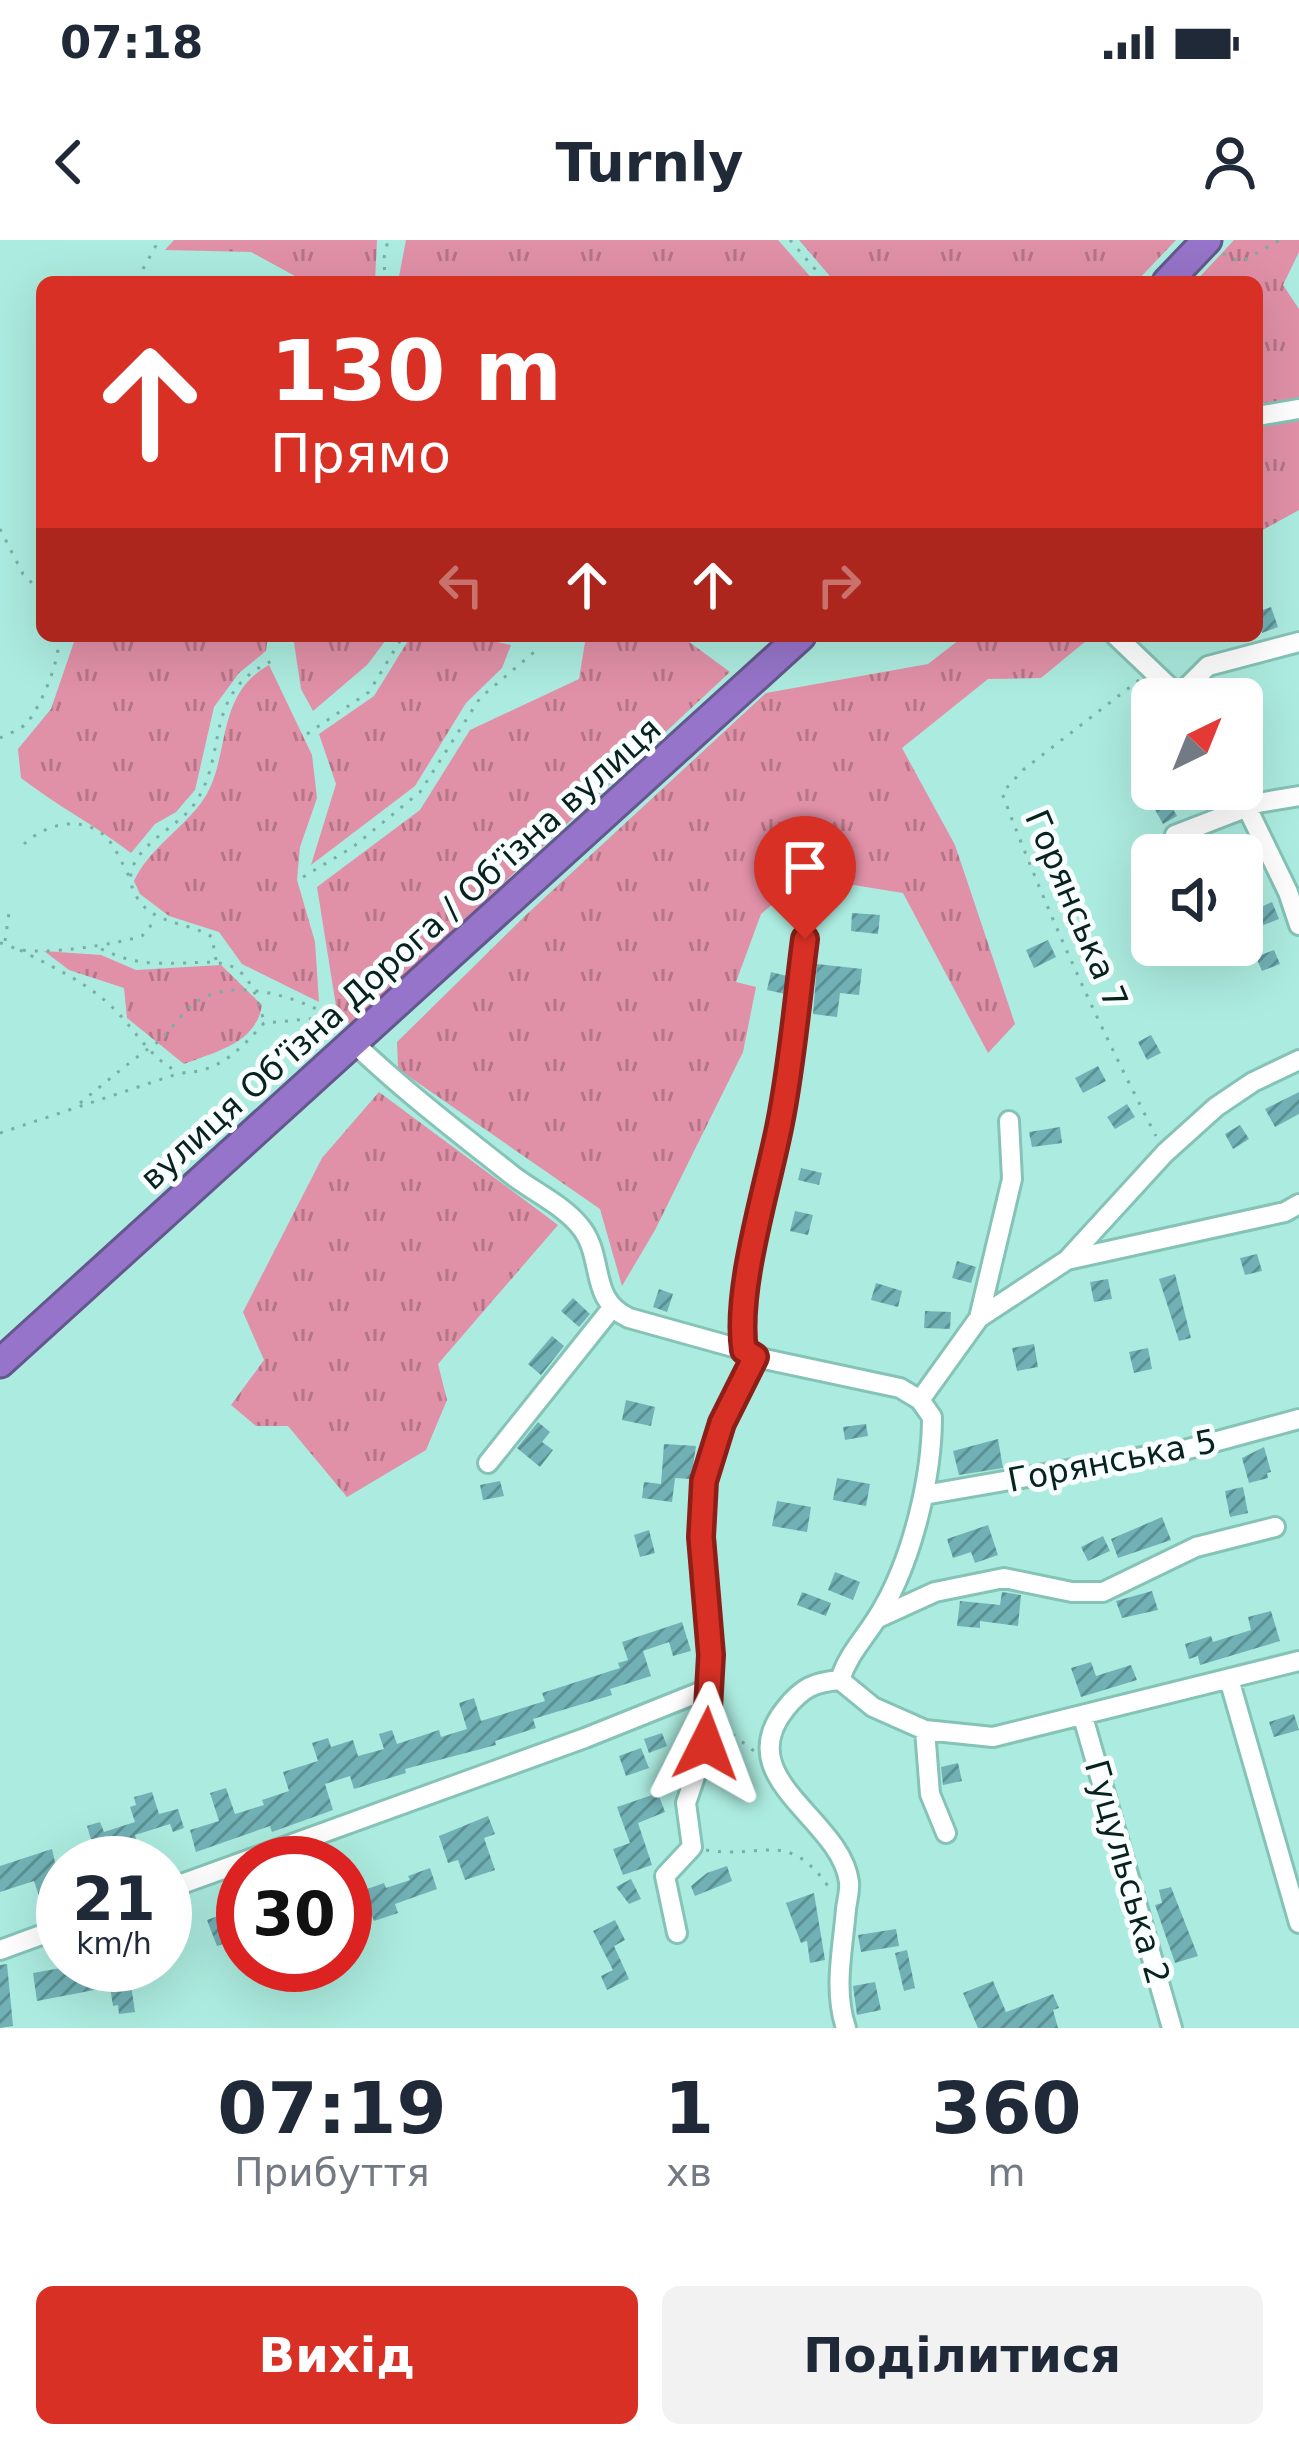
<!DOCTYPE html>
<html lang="uk">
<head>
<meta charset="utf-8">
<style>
	body { margin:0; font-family:"DejaVu Sans",sans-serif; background:#f2f2f3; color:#1f2937; height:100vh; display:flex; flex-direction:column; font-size:45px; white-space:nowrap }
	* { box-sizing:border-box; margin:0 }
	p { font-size:39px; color:#747a83 }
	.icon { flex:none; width:66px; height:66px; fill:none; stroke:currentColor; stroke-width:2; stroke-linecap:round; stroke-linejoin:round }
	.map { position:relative; height:1788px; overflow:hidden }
	.panel { display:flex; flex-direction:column; background:#fff; flex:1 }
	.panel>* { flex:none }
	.top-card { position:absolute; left:36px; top:36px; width:1227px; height:366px; border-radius:18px; box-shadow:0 12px 48px #0002; background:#d93025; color:#fff; overflow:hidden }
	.needle { width:78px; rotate:43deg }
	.tools { position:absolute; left:1131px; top:438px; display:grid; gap:24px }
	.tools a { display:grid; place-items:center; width:132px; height:132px; border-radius:18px; background:#fff; box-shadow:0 12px 48px #0002; font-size:60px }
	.speed { position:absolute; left:36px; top:1596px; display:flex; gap:24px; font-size:60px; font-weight:700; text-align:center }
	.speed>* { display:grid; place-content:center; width:156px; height:156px; border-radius:50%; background:#fff; box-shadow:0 12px 48px #0002; line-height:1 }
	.speed small { font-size:30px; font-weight:400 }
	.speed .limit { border:18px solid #d22; background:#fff; color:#111 }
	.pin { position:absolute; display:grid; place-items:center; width:102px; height:102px; color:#fff; margin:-123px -51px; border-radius:50% 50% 50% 0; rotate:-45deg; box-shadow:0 0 12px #0007 }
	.pin .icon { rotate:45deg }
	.me { position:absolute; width:132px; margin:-66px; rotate:3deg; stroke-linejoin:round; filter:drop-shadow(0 0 9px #0008) }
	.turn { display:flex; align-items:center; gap:42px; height:252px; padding:0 36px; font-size:54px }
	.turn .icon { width:156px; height:156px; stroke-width:2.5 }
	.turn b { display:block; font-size:84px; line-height:102px }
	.lanes { display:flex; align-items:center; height:114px; padding:0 36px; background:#0003; justify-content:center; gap:60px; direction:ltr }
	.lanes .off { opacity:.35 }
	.eta { display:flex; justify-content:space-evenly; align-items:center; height:204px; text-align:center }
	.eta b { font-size:72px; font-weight:600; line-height:84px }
	.action { display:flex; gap:24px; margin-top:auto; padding:24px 36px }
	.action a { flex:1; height:138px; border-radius:18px; background:#d93025; color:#fff; font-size:48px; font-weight:600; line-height:138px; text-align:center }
	.action a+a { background:#f2f2f3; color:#1f2937 }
	.status { display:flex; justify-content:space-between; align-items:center; height:84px; padding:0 60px; background:#fff; direction:ltr }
	.status svg { height:33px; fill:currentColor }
	header { display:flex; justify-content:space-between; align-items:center; height:156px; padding:0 36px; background:#fff; font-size:54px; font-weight:600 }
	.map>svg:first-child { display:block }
	.grass { fill:url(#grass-tufts) }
	.building { fill:url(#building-hatch) }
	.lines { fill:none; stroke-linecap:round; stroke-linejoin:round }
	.minor-casing { stroke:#85c3b7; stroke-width:24 }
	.highway-casing { stroke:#64578d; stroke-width:33 }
	.path { stroke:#7aaea4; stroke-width:3; stroke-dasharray:3 9; stroke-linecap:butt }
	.minor { stroke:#fff; stroke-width:18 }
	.highway { stroke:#9674c9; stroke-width:27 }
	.route-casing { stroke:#8d1f18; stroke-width:30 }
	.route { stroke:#d93025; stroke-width:21 }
	.labels { text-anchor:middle; stroke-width:10; stroke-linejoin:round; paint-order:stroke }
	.street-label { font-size:33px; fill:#08221e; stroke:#f9fffe }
</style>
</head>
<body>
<div class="status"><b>07:18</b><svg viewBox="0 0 49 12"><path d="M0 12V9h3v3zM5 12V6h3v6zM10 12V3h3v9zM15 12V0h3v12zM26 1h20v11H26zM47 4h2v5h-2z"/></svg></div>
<header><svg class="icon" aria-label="back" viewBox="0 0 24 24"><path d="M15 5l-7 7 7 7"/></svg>Turnly<svg class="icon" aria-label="person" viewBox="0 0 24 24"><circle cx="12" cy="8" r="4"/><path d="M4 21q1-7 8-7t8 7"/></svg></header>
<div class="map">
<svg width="1299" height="1788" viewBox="0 0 1299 1788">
	<defs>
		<pattern id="grass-tufts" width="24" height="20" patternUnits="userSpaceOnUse" patternTransform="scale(3)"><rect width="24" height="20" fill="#e090a7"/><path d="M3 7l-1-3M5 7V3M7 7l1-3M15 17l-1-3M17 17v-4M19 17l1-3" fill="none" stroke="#b47587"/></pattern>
		<pattern id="building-hatch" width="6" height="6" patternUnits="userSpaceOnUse" patternTransform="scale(3)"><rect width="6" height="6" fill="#71b1b6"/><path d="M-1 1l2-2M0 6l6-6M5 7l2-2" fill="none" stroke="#5b9093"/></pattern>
	</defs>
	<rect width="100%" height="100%" fill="#acebdf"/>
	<path class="grass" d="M174,0H377L375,42H306L251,12L165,10Z
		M406,0H778L815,42H398Z
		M799,0H1176L1136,42H835Z
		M1234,0H1299V12L1283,45L1299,69V160L1257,168V42H1195Z
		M1299,179V270L1257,293V184Z
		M76,396H268L266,411L239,433L214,467L195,550L176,572L155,584L131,613C95,585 57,566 21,538L18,509L51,469Z
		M293,396H389L367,425L313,471L301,449Z
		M411,396H468L511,405L502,428L466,463L415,546L311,625L336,544L319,494L374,456Z
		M586,396H681L730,432L351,785L337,772L317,647L420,570L470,490L579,439Z
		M964,396H1092L1041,438L988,439L902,508L955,605L1015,784L988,813L903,653L804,637L761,674L736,742L756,747L743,812L655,990L622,1046L600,969L398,829L397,802L526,675L766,453L928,424Z
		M269,425L312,515L317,558L300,607L297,640L315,702L319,762L242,724L219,692L169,676L140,654L134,641C149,609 180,591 201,563C233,520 212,457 269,425Z
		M44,711L101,715L136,730L221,725L262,765C256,803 217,811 184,824L127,778L124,748L69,730Z
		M379,852L558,985L438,1124L447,1160L426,1210L347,1257L288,1186H256L231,1165L264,1120L243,1072L322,918Z"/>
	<path class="building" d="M1271,367L1278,387L1262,393L1257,372Z
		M1167,558L1177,576L1163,584L1153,566Z
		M1074,648L1081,665L1062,672L1055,654Z
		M1272,662L1279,679L1261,686L1254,670Z
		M852,673L880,675L878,694L851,691Z
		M1048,700L1056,717L1034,728L1026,710Z
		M1274,710L1280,724L1262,731L1256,717Z
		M817,724L862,729L859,755L840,753L837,777L813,774Z
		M771,732L787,736L785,754L767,750Z
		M1151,795L1161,813L1147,820L1138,802Z
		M1098,826L1106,841L1083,853L1075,838Z
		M1299,852V874L1275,887L1265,869Z
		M1127,864L1135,877L1115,889L1107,877Z
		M1240,885L1249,899L1233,909L1225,894Z
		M1060,887L1062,903L1032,907L1029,892Z
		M801,928L822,933L819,945L798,940Z
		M795,971L813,975L808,995L790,991Z
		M1257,1014L1262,1031L1245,1035L1240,1018Z
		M957,1021L976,1027L971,1043L952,1038Z
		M1175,1034L1191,1098L1179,1101L1159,1039Z
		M1108,1039L1112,1059L1094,1062L1090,1042Z
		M876,1043L902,1051L898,1067L871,1060Z
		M659,1049L673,1054L667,1072L653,1067Z
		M573,1058L590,1074L579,1087L561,1071Z
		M925,1071L951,1072L950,1089L924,1088Z
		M552,1096L564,1106L541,1135L528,1124Z
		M1034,1104L1038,1127L1017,1131L1012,1108Z
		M1148,1108L1152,1129L1134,1133L1129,1112Z
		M626,1160L655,1167L651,1186L622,1180Z
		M538,1182L550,1192L542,1202L553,1210L540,1227L517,1208Z
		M866,1184L868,1196L845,1200L843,1187Z
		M998,1199L1003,1228L959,1235L953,1211Z
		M664,1204L696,1206L691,1239L675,1238L672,1262L642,1258L644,1242L661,1244Z
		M1264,1207L1271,1232L1267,1233L1268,1238L1249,1243L1242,1218Z
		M837,1238L870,1244L866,1266L833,1260Z
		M500,1241L504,1256L483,1260L480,1245Z
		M1243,1247L1248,1273L1230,1277L1225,1251Z
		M777,1261L811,1267L807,1292L772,1286Z
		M1162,1277L1171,1300L1118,1318L1111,1299Z
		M988,1285L998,1315L975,1323L971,1312L953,1318L947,1299Z
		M649,1290L655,1313L640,1317L634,1295Z
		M1103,1296L1110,1311L1088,1321L1081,1307Z
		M835,1332L860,1342L853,1360L828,1350Z
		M1152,1351L1158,1370L1122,1378L1116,1361Z
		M802,1352L831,1363L826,1376L797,1365Z
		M1002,1352L1021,1355L1018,1386L980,1381V1388L957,1386L960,1361L1000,1365Z
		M1271,1371L1280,1401L1200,1425L1198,1416L1189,1419L1185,1404L1211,1396L1213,1402L1251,1390L1248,1377Z
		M682,1382L691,1411L673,1416L669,1402L643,1411L651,1436L610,1449L612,1455L533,1479L536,1488L495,1501L496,1505L405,1529L406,1533L354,1549L350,1536L325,1544L333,1570L272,1592L270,1586L196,1612L190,1590L219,1581L210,1553L226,1548L235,1574L264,1565L262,1560L289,1551L283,1532L318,1521L312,1503L328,1498L331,1507L353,1500L358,1516L384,1509L379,1494L392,1490L397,1504L439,1490L441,1497L467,1489L459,1463L474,1458L481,1481L545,1461L542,1453L620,1428L618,1423L628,1420L622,1402Z
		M1091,1422L1096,1436L1131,1425L1137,1440L1081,1457L1071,1428Z
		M1294,1474L1299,1490L1274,1497L1269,1482Z
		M662,1493L667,1506L649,1513L644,1499Z
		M641,1508L649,1528L626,1536L619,1516Z
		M958,1523L962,1541L943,1545L941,1527Z
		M152,1552L159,1574L178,1569L184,1588L173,1592L170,1584L135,1595L144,1623H98L87,1586L100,1582L104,1592L135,1582L130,1567L136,1565L134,1557Z
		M658,1553L665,1572L638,1583L652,1625L623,1635L613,1609L630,1603L617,1567Z
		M488,1576L495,1594L484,1598L495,1630L465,1640L458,1620L448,1623L439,1596Z
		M52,1609L63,1658L42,1665L34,1641L0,1652V1626Z
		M727,1626L732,1641L695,1656L691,1646L707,1633Z
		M430,1628L437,1649L395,1664L398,1673L374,1681L372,1676L345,1684V1657L384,1643L386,1648L410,1640L408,1636Z
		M631,1639L641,1659L629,1664L616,1647Z
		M1171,1647L1198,1716L1175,1723L1155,1665L1162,1663L1159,1650Z
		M814,1653L825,1720L810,1723L807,1701L801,1703L786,1663Z
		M234,1670L243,1693L241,1727L232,1701L217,1706L207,1680Z
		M615,1680L625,1700L614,1706L629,1739L607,1750L601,1736L613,1730L593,1691Z
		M896,1689L899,1706L861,1712L858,1695Z
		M907,1710L915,1748L904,1751L895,1713Z
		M7,1724L13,1786L0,1788V1725Z
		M78,1725H128L135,1772L119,1774L118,1765L113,1766L110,1747L37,1761L33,1733Z
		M993,1741L1006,1772L1053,1754L1059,1768L1053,1770L1058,1788H978L963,1753Z
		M875,1742L881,1770L857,1775L853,1746Z"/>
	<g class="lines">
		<g class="minor-casing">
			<path id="minor" d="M1257,176L1299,169
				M1116,396L1182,459
				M1179,455L1208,426L1299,402
				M1238,549L1288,652L1299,685
				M1175,595L1258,563L1299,556
				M355,804C404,851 459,893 512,935C534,952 561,964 579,985C606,1016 587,1059 629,1078L744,1110L755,1117L722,1183L704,1241L701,1297L711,1433L706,1504L686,1563L692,1607L665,1636L677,1693
				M1067,1020L1285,972L1299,964
				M979,1078L1012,939L1009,881
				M744,1110C734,1049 768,946 780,883C792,823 797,760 805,699
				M755,1117L900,1148L920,1160L932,1177C932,1236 913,1316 883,1368C869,1394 849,1411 840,1440C814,1442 802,1448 786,1468C728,1539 841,1578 849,1642C850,1650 847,1661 846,1669C843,1708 833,1750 846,1788
				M920,1160L979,1078L1067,1020L1165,913L1216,867L1253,842L1299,820
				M488,1223L612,1068
				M924,1255L1188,1209L1299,1179
				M878,1378L935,1352L1004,1338L1072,1352H1103L1196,1307L1275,1287
				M1229,1439L1299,1683
				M840,1440L873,1467L925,1490L993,1497L1299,1421
				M1083,1477L1172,1788
				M925,1490L930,1554L946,1593
				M165,1650L585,1498L710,1448
				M0,1710L63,1687"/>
		</g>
		<g class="highway-casing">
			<path id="highway" d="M1167,42L1207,0
				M0,1123L801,396"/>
		</g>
		<path class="path" d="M790,0L826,42
			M1223,14L1241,22L1280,0
			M143,29L159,0
			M385,42L384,18L388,0
			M0,289L23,334L42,353
			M1139,440L1023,530L1002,553C1046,670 1098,784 1156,896
			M307,494L369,452L403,396
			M0,498C8,494 21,489 27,483C41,466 62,417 58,396
			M24,604C45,585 79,574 105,596C115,605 123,626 130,638
			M303,637L353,607L420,552L480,458L540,407
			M5,701L9,673
			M0,703C6,704 12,708 18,709C42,716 118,704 142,696L157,678
			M101,709C119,717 136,723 156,723C217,726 245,704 264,782
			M20,710C51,726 84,741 110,765C134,787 148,817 178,832
			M216,720L212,697C185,680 150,686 134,652C116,614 175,590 193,566C231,514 199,452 276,419
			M80,863C105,843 129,822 155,804C170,793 180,774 195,763C231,736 295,756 330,776
			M0,893L180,833C218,833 240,810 264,783L332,777
			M723,1487L754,1511
			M706,1610C762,1620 788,1587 830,1649"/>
		<use href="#minor" class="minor"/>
		<use href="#highway" class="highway"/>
	</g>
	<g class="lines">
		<g class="route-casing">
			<path id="route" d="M706,1504L711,1415L701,1297L704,1241L722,1183L755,1117L744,1110C735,1048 768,946 780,883C792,823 797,760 805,699"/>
		</g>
		<use href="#route" class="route"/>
	</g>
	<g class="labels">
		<g class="street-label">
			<text transform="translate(1077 669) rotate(67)" y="12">Горянська 7</text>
			<text transform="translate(400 713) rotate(-42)" y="12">вулиця Обʼїзна Дорога / Обʼїзна вулиця</text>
			<text transform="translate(1112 1220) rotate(-11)" y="12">Горянська 5</text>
			<text transform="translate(1128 1632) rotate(74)" y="12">Гуцульська 2</text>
		</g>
	</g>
</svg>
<div class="tools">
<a><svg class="needle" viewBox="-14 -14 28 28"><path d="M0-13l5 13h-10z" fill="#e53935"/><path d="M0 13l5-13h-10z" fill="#747a83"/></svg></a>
<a><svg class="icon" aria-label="sound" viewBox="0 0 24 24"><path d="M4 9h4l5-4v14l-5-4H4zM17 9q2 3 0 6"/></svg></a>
</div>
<div class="speed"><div>21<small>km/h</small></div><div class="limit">30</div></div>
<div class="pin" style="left:805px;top:699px;background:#d93025"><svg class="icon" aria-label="arrive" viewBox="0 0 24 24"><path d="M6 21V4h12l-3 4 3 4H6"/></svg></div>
<svg class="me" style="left:706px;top:1504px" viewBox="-20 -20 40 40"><path d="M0-17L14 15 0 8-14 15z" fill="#d93025" stroke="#fff" stroke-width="4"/></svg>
<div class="top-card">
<div class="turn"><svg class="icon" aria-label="ahead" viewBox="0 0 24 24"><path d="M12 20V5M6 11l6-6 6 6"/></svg><div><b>130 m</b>Прямо</div></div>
<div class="lanes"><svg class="icon off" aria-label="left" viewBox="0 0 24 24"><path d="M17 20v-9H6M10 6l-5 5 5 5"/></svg><svg class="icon" aria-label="ahead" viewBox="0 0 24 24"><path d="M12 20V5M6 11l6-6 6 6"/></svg><svg class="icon" aria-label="ahead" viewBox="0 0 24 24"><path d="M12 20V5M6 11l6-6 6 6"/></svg><svg class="icon off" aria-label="right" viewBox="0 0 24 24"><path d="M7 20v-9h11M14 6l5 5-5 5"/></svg></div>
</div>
</div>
<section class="panel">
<div class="eta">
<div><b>07:19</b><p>Прибуття</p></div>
<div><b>1</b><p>хв</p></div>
<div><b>360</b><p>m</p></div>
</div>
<div class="action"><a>Вихід</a><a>Поділитися</a></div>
</section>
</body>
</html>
